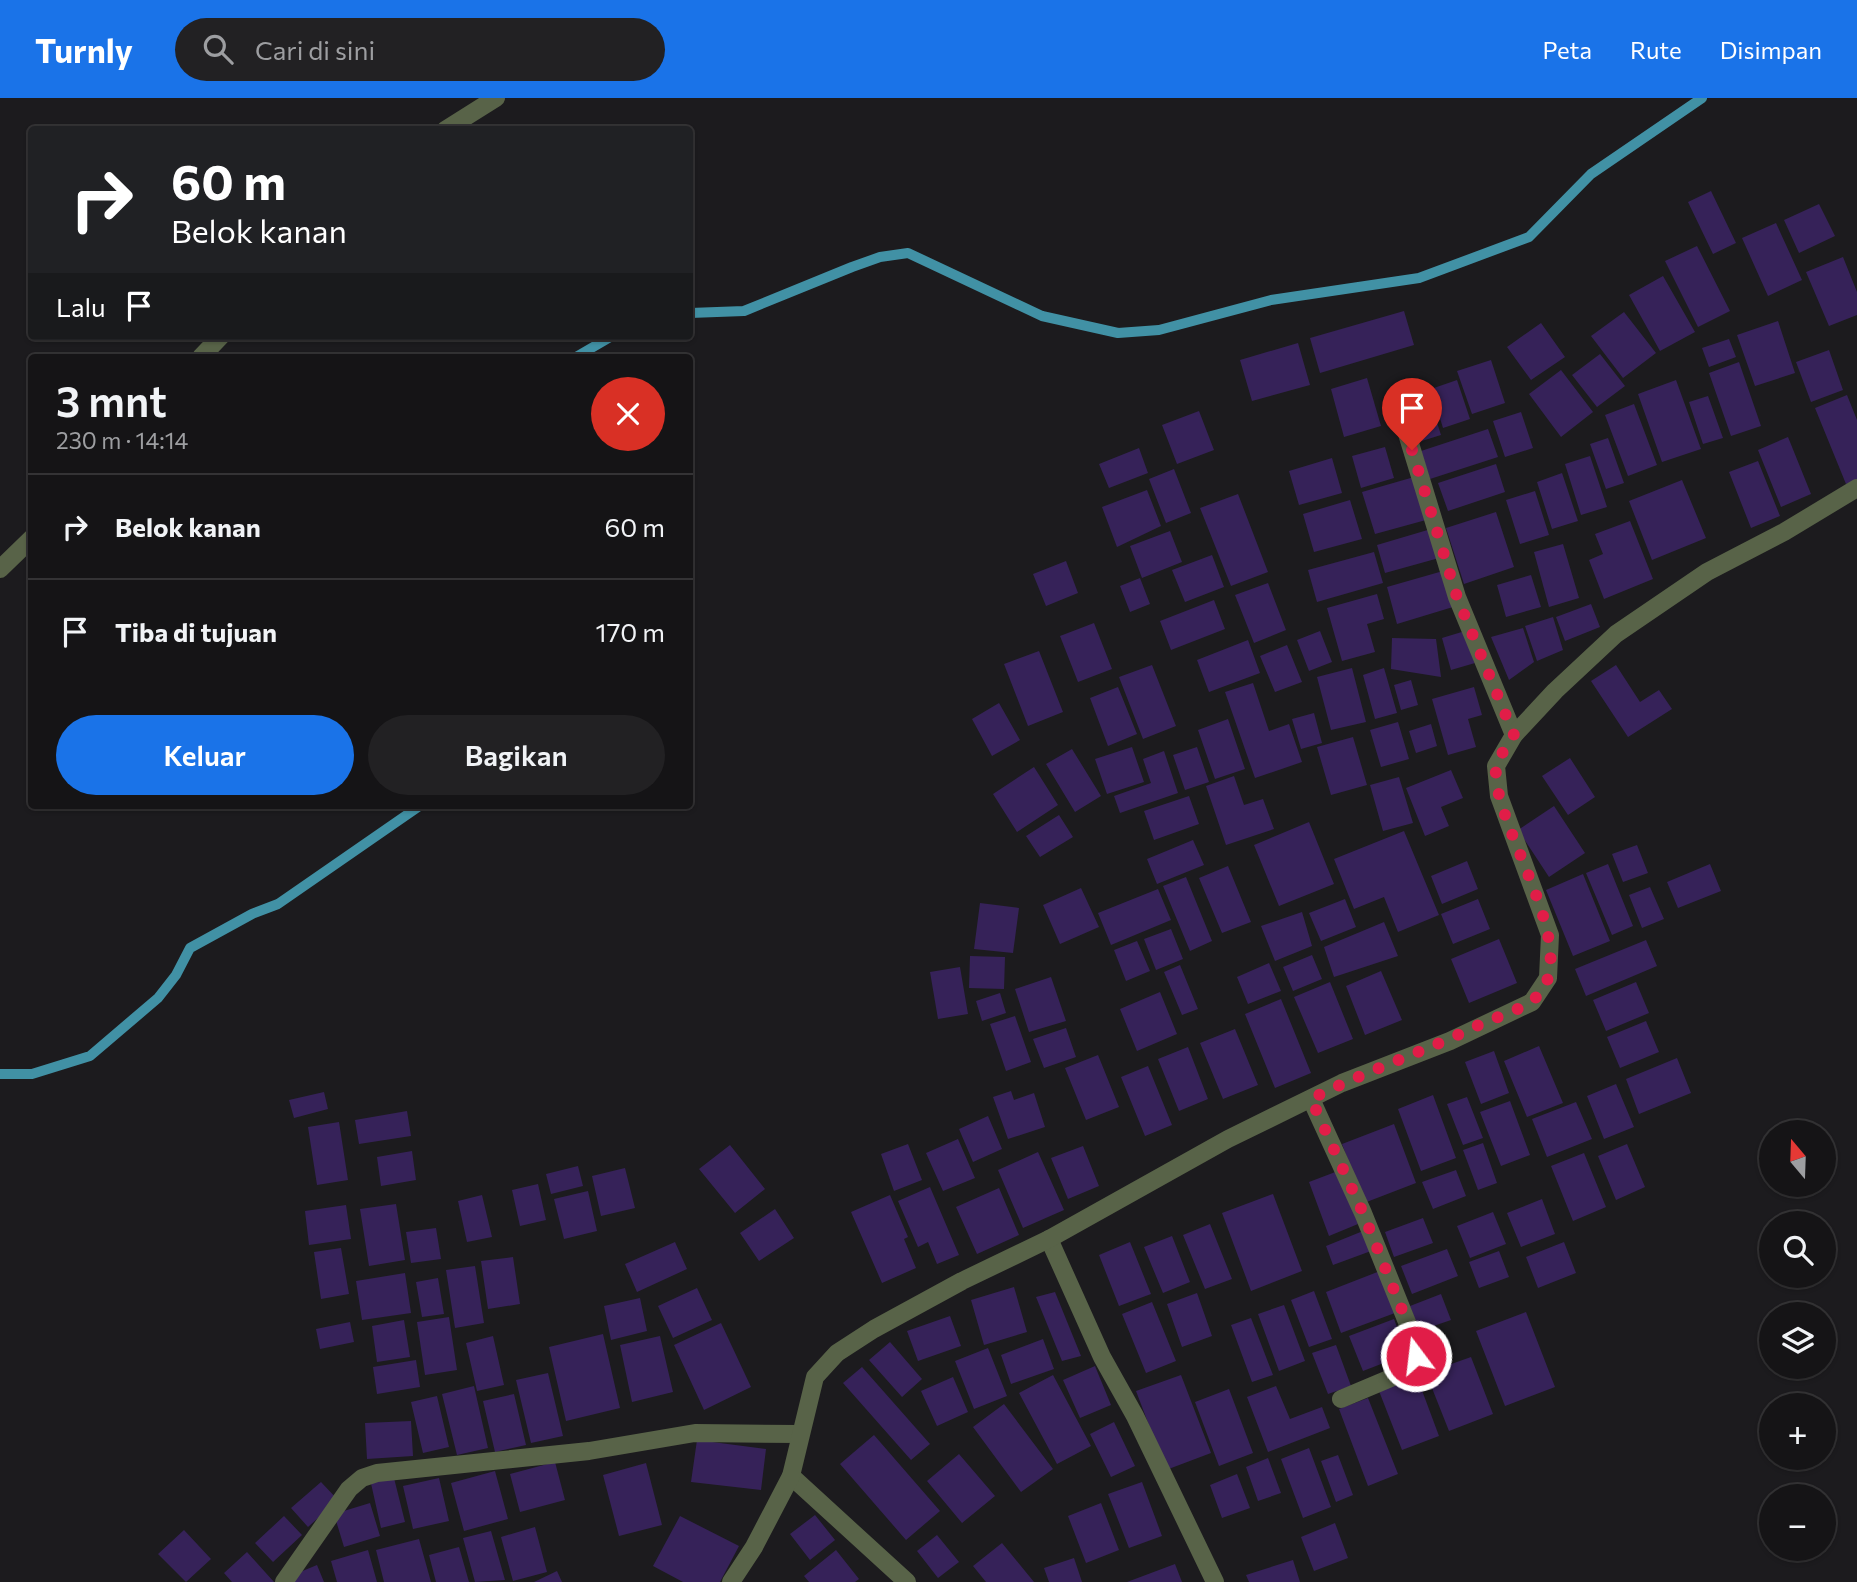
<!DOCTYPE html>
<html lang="id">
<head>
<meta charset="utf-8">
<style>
	body { margin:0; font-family:Commissioner,sans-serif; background:#222123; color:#f1f3f6; height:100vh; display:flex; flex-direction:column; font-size:26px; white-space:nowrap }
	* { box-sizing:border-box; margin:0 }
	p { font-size:23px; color:#9d9ea1 }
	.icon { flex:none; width:38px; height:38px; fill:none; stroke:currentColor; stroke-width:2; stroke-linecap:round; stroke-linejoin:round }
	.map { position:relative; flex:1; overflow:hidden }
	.drawer { position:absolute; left:28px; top:256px; width:665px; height:455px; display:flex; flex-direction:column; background:#151416; border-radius:7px; box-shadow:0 2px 5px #0004,0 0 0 2px #343335 }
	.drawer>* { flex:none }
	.guide { position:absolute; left:28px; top:28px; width:665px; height:214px; border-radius:7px; box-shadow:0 2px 5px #0004,0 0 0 2px #343335; background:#202124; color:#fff; overflow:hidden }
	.needle { width:46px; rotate:341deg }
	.fabs { position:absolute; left:1759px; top:1022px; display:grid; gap:14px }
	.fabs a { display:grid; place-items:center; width:77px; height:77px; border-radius:50%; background:#151416; box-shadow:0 2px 5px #0004,0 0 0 2px #343335; font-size:35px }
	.pin { position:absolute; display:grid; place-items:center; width:60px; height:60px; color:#fff; margin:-72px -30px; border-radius:50% 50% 50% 0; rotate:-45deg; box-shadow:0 0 7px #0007 }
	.pin .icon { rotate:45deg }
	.me { position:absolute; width:77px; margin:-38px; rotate:345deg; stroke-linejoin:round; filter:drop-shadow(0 0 5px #0008) }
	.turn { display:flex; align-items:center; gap:24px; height:147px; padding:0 28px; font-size:32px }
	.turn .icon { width:91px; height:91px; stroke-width:2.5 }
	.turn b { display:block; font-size:49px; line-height:60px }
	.then { display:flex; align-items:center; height:66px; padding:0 28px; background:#0003; gap:14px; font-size:26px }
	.round { display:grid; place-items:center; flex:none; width:74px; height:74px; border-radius:37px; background:#222123 }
	.headline { display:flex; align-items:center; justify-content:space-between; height:119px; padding:0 28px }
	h1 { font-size:42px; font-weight:600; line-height:52px }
	.cta { display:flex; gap:14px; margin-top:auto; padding:14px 28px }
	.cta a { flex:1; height:80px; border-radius:42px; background:#1a73e8; color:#fff; font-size:28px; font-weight:600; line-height:80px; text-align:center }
	.cta a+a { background:#222123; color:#f1f3f6 }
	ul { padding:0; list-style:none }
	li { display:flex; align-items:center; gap:21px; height:105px; padding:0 28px; border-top:2px solid #343335 }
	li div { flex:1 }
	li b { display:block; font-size:26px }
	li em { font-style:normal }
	header { display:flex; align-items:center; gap:42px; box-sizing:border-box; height:98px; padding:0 35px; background:#1a73e8; color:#fff }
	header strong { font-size:33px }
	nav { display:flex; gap:38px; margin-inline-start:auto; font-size:24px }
	.search { width:490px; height:63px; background:#222123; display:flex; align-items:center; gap:18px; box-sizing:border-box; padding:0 24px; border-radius:38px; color:#9d9ea1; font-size:26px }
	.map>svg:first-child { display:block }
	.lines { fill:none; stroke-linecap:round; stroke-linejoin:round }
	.stream { stroke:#4191a5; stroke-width:10 }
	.building { fill:#362259 }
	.minor { stroke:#586348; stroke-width:18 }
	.tertiary { stroke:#586348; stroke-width:18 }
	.route { stroke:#e11d48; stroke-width:12; stroke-dasharray:0 21.6 }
</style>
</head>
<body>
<header>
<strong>Turnly</strong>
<div class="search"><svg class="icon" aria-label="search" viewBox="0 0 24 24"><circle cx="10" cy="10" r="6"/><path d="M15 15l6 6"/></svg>Cari di sini</div>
<nav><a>Peta</a><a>Rute</a><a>Disimpan</a></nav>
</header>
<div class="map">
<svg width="1857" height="1484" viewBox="0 0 1857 1484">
	<rect width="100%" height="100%" fill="#1c1b1e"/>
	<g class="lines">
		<path class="stream" d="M690,215L744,213L852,169L880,159L908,155L1042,218L1118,235L1159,232L1271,202L1419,180L1529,139L1591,76L1702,0
			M576,259L612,238
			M0,976H32L90,958L158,900L176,877L190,850L252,816L278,806L421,707"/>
	</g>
	<path class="building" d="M1711,93L1736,145L1713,156L1688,104Z
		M1819,106L1835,138L1799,155L1784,122Z
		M1776,125L1802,182L1768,198L1742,140Z
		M1697,148L1730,213L1698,229L1665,163Z
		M1843,159L1857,194V217L1829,228L1806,174Z
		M1663,178L1695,234L1660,253L1629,197Z
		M1404,213L1414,247L1320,275L1310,240Z
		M1624,214L1656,255L1623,280L1591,238Z
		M1778,223L1795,275L1755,288L1737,237Z
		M1541,225L1565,259L1531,282L1507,249Z
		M1729,241L1736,259L1709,269L1702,250Z
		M1298,245L1310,287L1252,303L1240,262Z
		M1829,252L1843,292L1811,304L1796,264Z
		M1600,256L1625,288L1597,309L1572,277Z
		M1491,262L1505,305L1472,316L1457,273Z
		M1739,264L1761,328L1731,338L1709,275Z
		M1561,272L1593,314L1561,339L1529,296Z
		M1367,280L1381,328L1344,339L1331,291Z
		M1457,282L1470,321L1443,330L1431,291Z
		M1676,282L1701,351L1662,364L1638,296Z
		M1427,294L1441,337L1412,346L1397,304Z
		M1847,297L1857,322V382L1846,386L1815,310Z
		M1708,298L1723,340L1703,346L1689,304Z
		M1634,306L1657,367L1628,378L1605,317Z
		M1199,313L1214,352L1177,366L1162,327Z
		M1521,314L1533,350L1505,359L1493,323Z
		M1488,331L1498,359L1430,381L1421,353Z
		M1788,339L1811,396L1781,409L1758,352Z
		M1608,340L1624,385L1606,391L1590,346Z
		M1385,349L1394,380L1361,390L1352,358Z
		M1139,350L1148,375L1109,390L1099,366Z
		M1590,358L1607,409L1581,417L1565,366Z
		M1332,360L1342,395L1299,407L1289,373Z
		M1758,363L1780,418L1751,430L1729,374Z
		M1496,366L1505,394L1448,413L1438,385Z
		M1174,371L1191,415L1166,425L1149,381Z
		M1562,375L1578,423L1552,431L1537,384Z
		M1414,379L1426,422L1375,436L1362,394Z
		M1682,382L1706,440L1652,462L1629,403Z
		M1147,392L1161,428L1117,449L1102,409Z
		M1535,393L1549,437L1520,446L1506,402Z
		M1238,396L1268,474L1231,488L1200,410Z
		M1350,402L1362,441L1314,454L1303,416Z
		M1496,414L1514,469L1464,486L1446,430Z
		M1630,423L1653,481L1604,501L1589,462L1603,456L1595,436Z
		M1431,431L1439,460L1385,475L1377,447Z
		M1170,433L1182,464L1142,480L1130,448Z
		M1563,446L1579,500L1549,509L1534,454Z
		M1374,454L1383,485L1317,504L1308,472Z
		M1212,457L1224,489L1185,504L1172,472Z
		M1066,463L1078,495L1046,508L1033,476Z
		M1443,473L1453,509L1397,526L1387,489Z
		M1531,477L1541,509L1506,519L1497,487Z
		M1140,480L1150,506L1130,514L1120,488Z
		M1268,485L1286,532L1254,545L1235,497Z
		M1377,496L1384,521L1367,526L1375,554L1342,563L1327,510Z
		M1214,502L1225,531L1171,552L1160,523Z
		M1591,506L1600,529L1565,543L1556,519Z
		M1553,519L1563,552L1537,563L1525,528Z
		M1094,525L1112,571L1078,584L1060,538Z
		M1523,530L1534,564L1509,582L1491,539Z
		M1320,533L1332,564L1309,573L1297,542Z
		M1465,533L1475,565L1451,572L1442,540Z
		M1392,540L1436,541L1441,579L1391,571Z
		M1248,542L1260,575L1209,594L1197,562Z
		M1287,547L1302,584L1275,594L1260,558Z
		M1039,553L1063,614L1028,628L1004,566Z
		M1152,567L1176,628L1143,641L1119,579Z
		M1616,567L1640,604L1659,592L1672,611L1628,639L1591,583Z
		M1352,570L1366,624L1331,632L1317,579Z
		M1384,570L1397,615L1375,621L1363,577Z
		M1411,582L1418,607L1401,612L1394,587Z
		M1253,585L1269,633L1289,626L1302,664L1255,680L1225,594Z
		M1118,589L1137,636L1108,648L1090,600Z
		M1474,589L1482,617L1468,621L1476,649L1448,657L1432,601Z
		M999,605L1020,642L992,658L972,621Z
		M1314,615L1322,645L1301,651L1292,621Z
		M1228,621L1245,671L1215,681L1198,632Z
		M1398,624L1409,661L1381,669L1370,632Z
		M1431,626L1437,648L1416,655L1409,633Z
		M1353,639L1367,687L1331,697L1317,649Z
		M1132,649L1144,684L1107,696L1095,661Z
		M1197,649L1209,684L1185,692L1173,657Z
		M1072,651L1101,698L1075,714L1046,666Z
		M1164,653L1178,695L1120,715L1114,698L1151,685L1143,661Z
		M1570,660L1595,699L1568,717L1542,678Z
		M1034,669L1058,707L1017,734L993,696Z
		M1451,672L1463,700L1441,709L1449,728L1425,738L1406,690Z
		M1234,678L1244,707L1263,701L1274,731L1226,747L1206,688Z
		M1399,679L1413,725L1383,733L1370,687Z
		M1189,698L1199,726L1154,742L1144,713Z
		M1554,708L1585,755L1549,779L1518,732Z
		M1059,717L1073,739L1040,759L1026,738Z
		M1309,724L1334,786L1279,808L1254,747Z
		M1404,733L1439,817L1398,834L1384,799L1354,811L1334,761Z
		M1193,742L1204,767L1157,786L1147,761Z
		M1637,747L1648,775L1623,784L1612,756Z
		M1467,763L1478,791L1442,806L1431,778Z
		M1608,766L1633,828L1612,837L1586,775Z
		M1710,766L1721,793L1678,810L1667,784Z
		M1228,768L1251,824L1222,835L1199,780Z
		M1583,776L1610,843L1573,858L1546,792Z
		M1186,779L1212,843L1190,853L1163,788Z
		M1650,789L1664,821L1642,830L1629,797Z
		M1081,790L1099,829L1060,846L1043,807Z
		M1158,791L1171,822L1111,847L1098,815Z
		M1345,801L1356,829L1321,843L1309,815Z
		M1478,801L1490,831L1453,846L1441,816Z
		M980,805L1019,810L1013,855L974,851Z
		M1302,814L1312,848L1275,863L1261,828Z
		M1384,824L1398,858L1334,879L1324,849Z
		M1171,831L1183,861L1156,872L1144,841Z
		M1499,841L1517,885L1469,905L1451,861Z
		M1646,842L1657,868L1586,898L1575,871Z
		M1137,843L1150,873L1126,883L1114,852Z
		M1312,857L1322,881L1293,893L1283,869Z
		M970,858L1005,859L1004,891L969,890Z
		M1269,865L1281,893L1248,906L1237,879Z
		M1180,867L1198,911L1182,917L1164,874Z
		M960,869L968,916L938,921L930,874Z
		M1381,873L1402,922L1365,937L1346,888Z
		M1051,879L1066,923L1029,934L1015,891Z
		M1330,884L1353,941L1318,955L1294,899Z
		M1636,884L1649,915L1606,933L1593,902Z
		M1160,894L1177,936L1137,953L1120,911Z
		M1000,895L1006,915L982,923L976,903Z
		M1281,901L1311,975L1275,990L1245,916Z
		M1015,918L1031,964L1006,973L990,926Z
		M1646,923L1659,954L1620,970L1607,939Z
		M1066,930L1076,959L1044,970L1033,941Z
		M1235,931L1258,987L1223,1001L1200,945Z
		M1539,948L1563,1005L1527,1019L1504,963Z
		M1188,949L1208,1001L1179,1013L1158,961Z
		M1494,953L1509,995L1481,1006L1465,964Z
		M1098,957L1119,1009L1086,1022L1065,970Z
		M1677,960L1691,995L1639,1016L1626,981Z
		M1148,968L1172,1027L1145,1038L1121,979Z
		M1616,986L1634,1029L1604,1041L1587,998Z
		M1011,993L1014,1002L1034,995L1045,1029L1008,1041L993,999Z
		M324,994L328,1011L294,1020L289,1002Z
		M1433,997L1456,1060L1421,1073L1398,1011Z
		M1467,999L1483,1040L1463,1047L1447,1006Z
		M1510,1003L1530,1057L1501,1068L1480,1014Z
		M1576,1004L1592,1041L1547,1059L1532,1021Z
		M407,1013L411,1038L359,1046L355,1022Z
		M988,1018L1002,1051L973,1064L959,1031Z
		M339,1024L348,1082L317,1087L308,1029Z
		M1394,1026L1416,1085L1364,1105L1342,1046Z
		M958,1041L975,1080L943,1093L926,1055Z
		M1483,1045L1497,1085L1478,1092L1463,1052Z
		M908,1046L922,1082L894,1093L881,1056Z
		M1627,1046L1645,1089L1616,1102L1598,1058Z
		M730,1047L765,1091L735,1115L699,1071Z
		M1083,1048L1099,1088L1068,1101L1051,1060Z
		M412,1053L416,1082L381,1088L377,1059Z
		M1038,1054L1064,1112L1023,1130L998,1072Z
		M1584,1055L1606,1109L1573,1123L1551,1068Z
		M578,1068L583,1088L551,1096L546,1076Z
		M625,1070L635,1110L601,1118L592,1078Z
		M1456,1072L1466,1098L1433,1111L1422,1084Z
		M1338,1073L1358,1126L1329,1138L1309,1084Z
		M538,1086L546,1122L520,1128L512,1092Z
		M930,1089L959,1157L937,1166L928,1144L918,1149L898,1103Z
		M999,1090L1019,1137L977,1156L956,1109Z
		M588,1093L597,1133L564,1141L554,1101Z
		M1273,1096L1302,1173L1251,1193L1222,1115Z
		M482,1097L492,1139L467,1144L458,1103Z
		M890,1097L908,1139L904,1141L916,1170L882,1185L851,1114Z
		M1542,1101L1555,1136L1521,1149L1507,1115Z
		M396,1106L405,1162L369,1168L360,1111Z
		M346,1107L351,1141L309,1147L305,1113Z
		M775,1111L794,1140L759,1163L740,1135Z
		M1493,1114L1506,1146L1470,1160L1457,1128Z
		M1423,1120L1433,1145L1394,1159L1385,1134Z
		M1210,1126L1232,1181L1205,1191L1183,1137Z
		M436,1130L441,1161L411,1165L406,1134Z
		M1363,1133L1371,1153L1333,1167L1326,1148Z
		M1172,1138L1190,1184L1163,1195L1144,1149Z
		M675,1144L687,1171L637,1194L625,1166Z
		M1130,1144L1151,1196L1119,1208L1099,1157Z
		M1564,1144L1576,1175L1538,1190L1526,1159Z
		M341,1150L349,1196L321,1201L314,1154Z
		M1447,1151L1458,1178L1412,1196L1401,1168Z
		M1499,1153L1509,1179L1479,1190L1469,1164Z
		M513,1159L520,1206L488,1211L481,1163Z
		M475,1168L484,1225L455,1230L446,1172Z
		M1380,1173L1395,1215L1341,1235L1326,1194Z
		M405,1175L411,1215L362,1222L356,1183Z
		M438,1180L444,1216L422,1219L416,1184Z
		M1014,1189L1027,1234L984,1247L971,1202Z
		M697,1190L712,1222L673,1240L658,1208Z
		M1314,1193L1332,1241L1309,1249L1291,1202Z
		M1055,1194L1081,1258L1062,1263L1036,1199Z
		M1197,1195L1212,1238L1182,1249L1167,1206Z
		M1441,1196L1451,1222L1419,1233L1410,1208Z
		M640,1200L647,1233L611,1242L604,1208Z
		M1152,1204L1176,1263L1146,1275L1122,1216Z
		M1284,1207L1305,1263L1279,1273L1258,1216Z
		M1526,1214L1555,1289L1505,1308L1476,1233Z
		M950,1218L961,1248L918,1263L907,1233Z
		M449,1219L457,1272L425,1277L417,1224Z
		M1251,1220L1273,1277L1252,1284L1231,1227Z
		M1394,1221L1407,1256L1363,1273L1349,1238Z
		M404,1222L410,1259L377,1264L372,1228Z
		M350,1224L354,1244L320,1251L316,1231Z
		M721,1225L751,1289L704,1312L674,1247Z
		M603,1236L620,1310L566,1323L549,1249Z
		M493,1238L504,1287L477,1293L466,1245Z
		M660,1238L673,1294L632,1304L620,1247Z
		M1043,1241L1054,1271L1011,1286L1001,1257Z
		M890,1244L922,1281L902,1299L869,1262Z
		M1336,1247L1351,1288L1328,1296L1312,1255Z
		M988,1250L1007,1298L974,1311L955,1263Z
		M1471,1259L1493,1316L1449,1333L1426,1275Z
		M416,1262L420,1289L377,1296L373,1269Z
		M1095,1268L1111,1307L1080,1320L1063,1282Z
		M862,1269L930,1346L911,1362L843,1285Z
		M548,1275L563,1338L531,1345L516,1282Z
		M1053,1277L1091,1348L1057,1366L1019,1295Z
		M1181,1277L1211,1355L1166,1372L1136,1293Z
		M953,1279L968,1314L937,1328L921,1293Z
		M1417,1279L1439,1338L1402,1352L1379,1293Z
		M474,1288L488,1350L457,1357L442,1296Z
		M1276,1288L1290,1321L1322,1309L1330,1330L1268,1354L1247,1299Z
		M1229,1291L1253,1355L1219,1368L1195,1304Z
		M514,1296L526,1347L495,1354L483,1303Z
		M437,1298L449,1349L423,1355L411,1304Z
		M1368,1300L1398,1376L1368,1388L1339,1311Z
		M1004,1306L1053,1371L1021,1394L973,1329Z
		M411,1323L413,1358L367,1361L365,1325Z
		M1114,1324L1135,1368L1111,1379L1090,1336Z
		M874,1337L940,1413L906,1442L840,1366Z
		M697,1342L766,1351L761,1392L691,1384Z
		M1309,1350L1331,1409L1303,1420L1281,1361Z
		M959,1356L995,1398L962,1425L927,1383Z
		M1338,1357L1353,1397L1336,1404L1321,1363Z
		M1268,1360L1281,1395L1258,1403L1246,1369Z
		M555,1364L565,1402L520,1414L510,1376Z
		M646,1365L662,1427L619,1438L603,1377Z
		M495,1373L508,1421L464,1433L451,1385Z
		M393,1376L405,1424L381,1430L370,1381Z
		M1237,1376L1250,1410L1222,1420L1210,1387Z
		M439,1380L449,1423L413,1431L403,1388Z
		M321,1384L338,1402L308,1429L291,1410Z
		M1142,1384L1162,1438L1129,1450L1108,1396Z
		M370,1405L380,1438L344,1449L334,1416Z
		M1101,1405L1119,1452L1086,1465L1068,1418Z
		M815,1417L835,1442L810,1462L790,1436Z
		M284,1418L302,1437L273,1464L255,1445Z
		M680,1418L739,1448L720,1484H683L653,1468Z
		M1335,1425L1348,1460L1314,1473L1301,1439Z
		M535,1429L547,1474L513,1483L501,1439Z
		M184,1432L211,1461L186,1484L158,1456Z
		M491,1433L505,1482L475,1484L463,1440Z
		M937,1437L959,1464L938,1480L917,1453Z
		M419,1441L431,1484H384L376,1452Z
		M1002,1445L1034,1484H986L973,1468Z
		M459,1449L469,1484H436L429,1457Z
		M368,1452L377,1484H337L331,1463Z
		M836,1452L859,1481L855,1484H809L804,1478Z
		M247,1454L274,1484H232L224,1475Z
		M1074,1460L1082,1484H1049L1044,1470Z
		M1293,1462L1300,1484H1249L1246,1477Z
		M1175,1466L1182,1484H1127Z
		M317,1467L324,1484H290L288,1479Z
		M557,1473L562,1484H534Z"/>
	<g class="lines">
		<path class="minor" d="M445,32L496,0
			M201,259L221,238
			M1397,303L1457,499L1514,637
			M0,471L32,440
			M1311,1001L1363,1115L1413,1239L1416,1258L1414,1266L1398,1277L1341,1301
			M1049,1141L1102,1259L1135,1318L1215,1484
			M791,1378L907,1484
			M284,1484L349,1391L362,1380L377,1375L589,1353L695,1335L799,1336"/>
		<path class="tertiary" d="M731,1484L754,1449L791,1378L815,1279L837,1255L874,1231L962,1183L1049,1141L1228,1041L1342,985L1450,943L1532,904L1548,880L1550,837L1499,698L1496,668L1514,637L1555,593L1616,536L1707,474L1784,434L1857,390"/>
	</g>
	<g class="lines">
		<path class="route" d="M1412,352L1457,499L1514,637C1509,646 1497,660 1496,670C1491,729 1593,862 1530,904C1515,914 1497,919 1481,926C1426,953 1366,973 1311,1001L1363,1115L1413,1239L1416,1258"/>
	</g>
</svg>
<div class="fabs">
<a><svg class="needle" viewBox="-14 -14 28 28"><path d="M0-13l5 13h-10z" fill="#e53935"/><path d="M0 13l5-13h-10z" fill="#9d9ea1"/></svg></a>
<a><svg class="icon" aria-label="search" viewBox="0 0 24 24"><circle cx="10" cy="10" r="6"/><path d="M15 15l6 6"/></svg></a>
<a><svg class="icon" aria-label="layers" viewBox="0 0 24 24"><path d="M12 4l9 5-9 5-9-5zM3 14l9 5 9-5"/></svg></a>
<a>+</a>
<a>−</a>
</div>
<div class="pin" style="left:1412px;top:352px;background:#d93025"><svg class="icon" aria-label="arrive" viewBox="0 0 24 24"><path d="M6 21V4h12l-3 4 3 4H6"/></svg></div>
<svg class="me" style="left:1416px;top:1258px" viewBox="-20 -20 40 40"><circle r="17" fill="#e11d48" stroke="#fff" stroke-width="3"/><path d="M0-11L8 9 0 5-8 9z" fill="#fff"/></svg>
<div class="guide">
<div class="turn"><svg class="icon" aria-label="right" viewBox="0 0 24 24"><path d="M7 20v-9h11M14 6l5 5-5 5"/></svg><div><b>60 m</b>Belok kanan</div></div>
<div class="then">Lalu<svg class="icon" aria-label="arrive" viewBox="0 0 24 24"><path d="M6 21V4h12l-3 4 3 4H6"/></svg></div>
</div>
<section class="drawer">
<div class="headline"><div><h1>3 mnt</h1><p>230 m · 14:14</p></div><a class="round" style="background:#d93025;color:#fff"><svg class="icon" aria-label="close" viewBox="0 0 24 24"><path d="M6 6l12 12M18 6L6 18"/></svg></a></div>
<ul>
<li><svg class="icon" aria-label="right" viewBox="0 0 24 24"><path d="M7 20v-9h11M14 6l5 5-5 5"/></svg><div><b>Belok kanan</b></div><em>60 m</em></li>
<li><svg class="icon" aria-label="arrive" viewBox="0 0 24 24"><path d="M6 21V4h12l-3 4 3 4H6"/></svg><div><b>Tiba di tujuan</b></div><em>170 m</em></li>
</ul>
<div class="cta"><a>Keluar</a><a>Bagikan</a></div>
</section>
</div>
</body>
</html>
